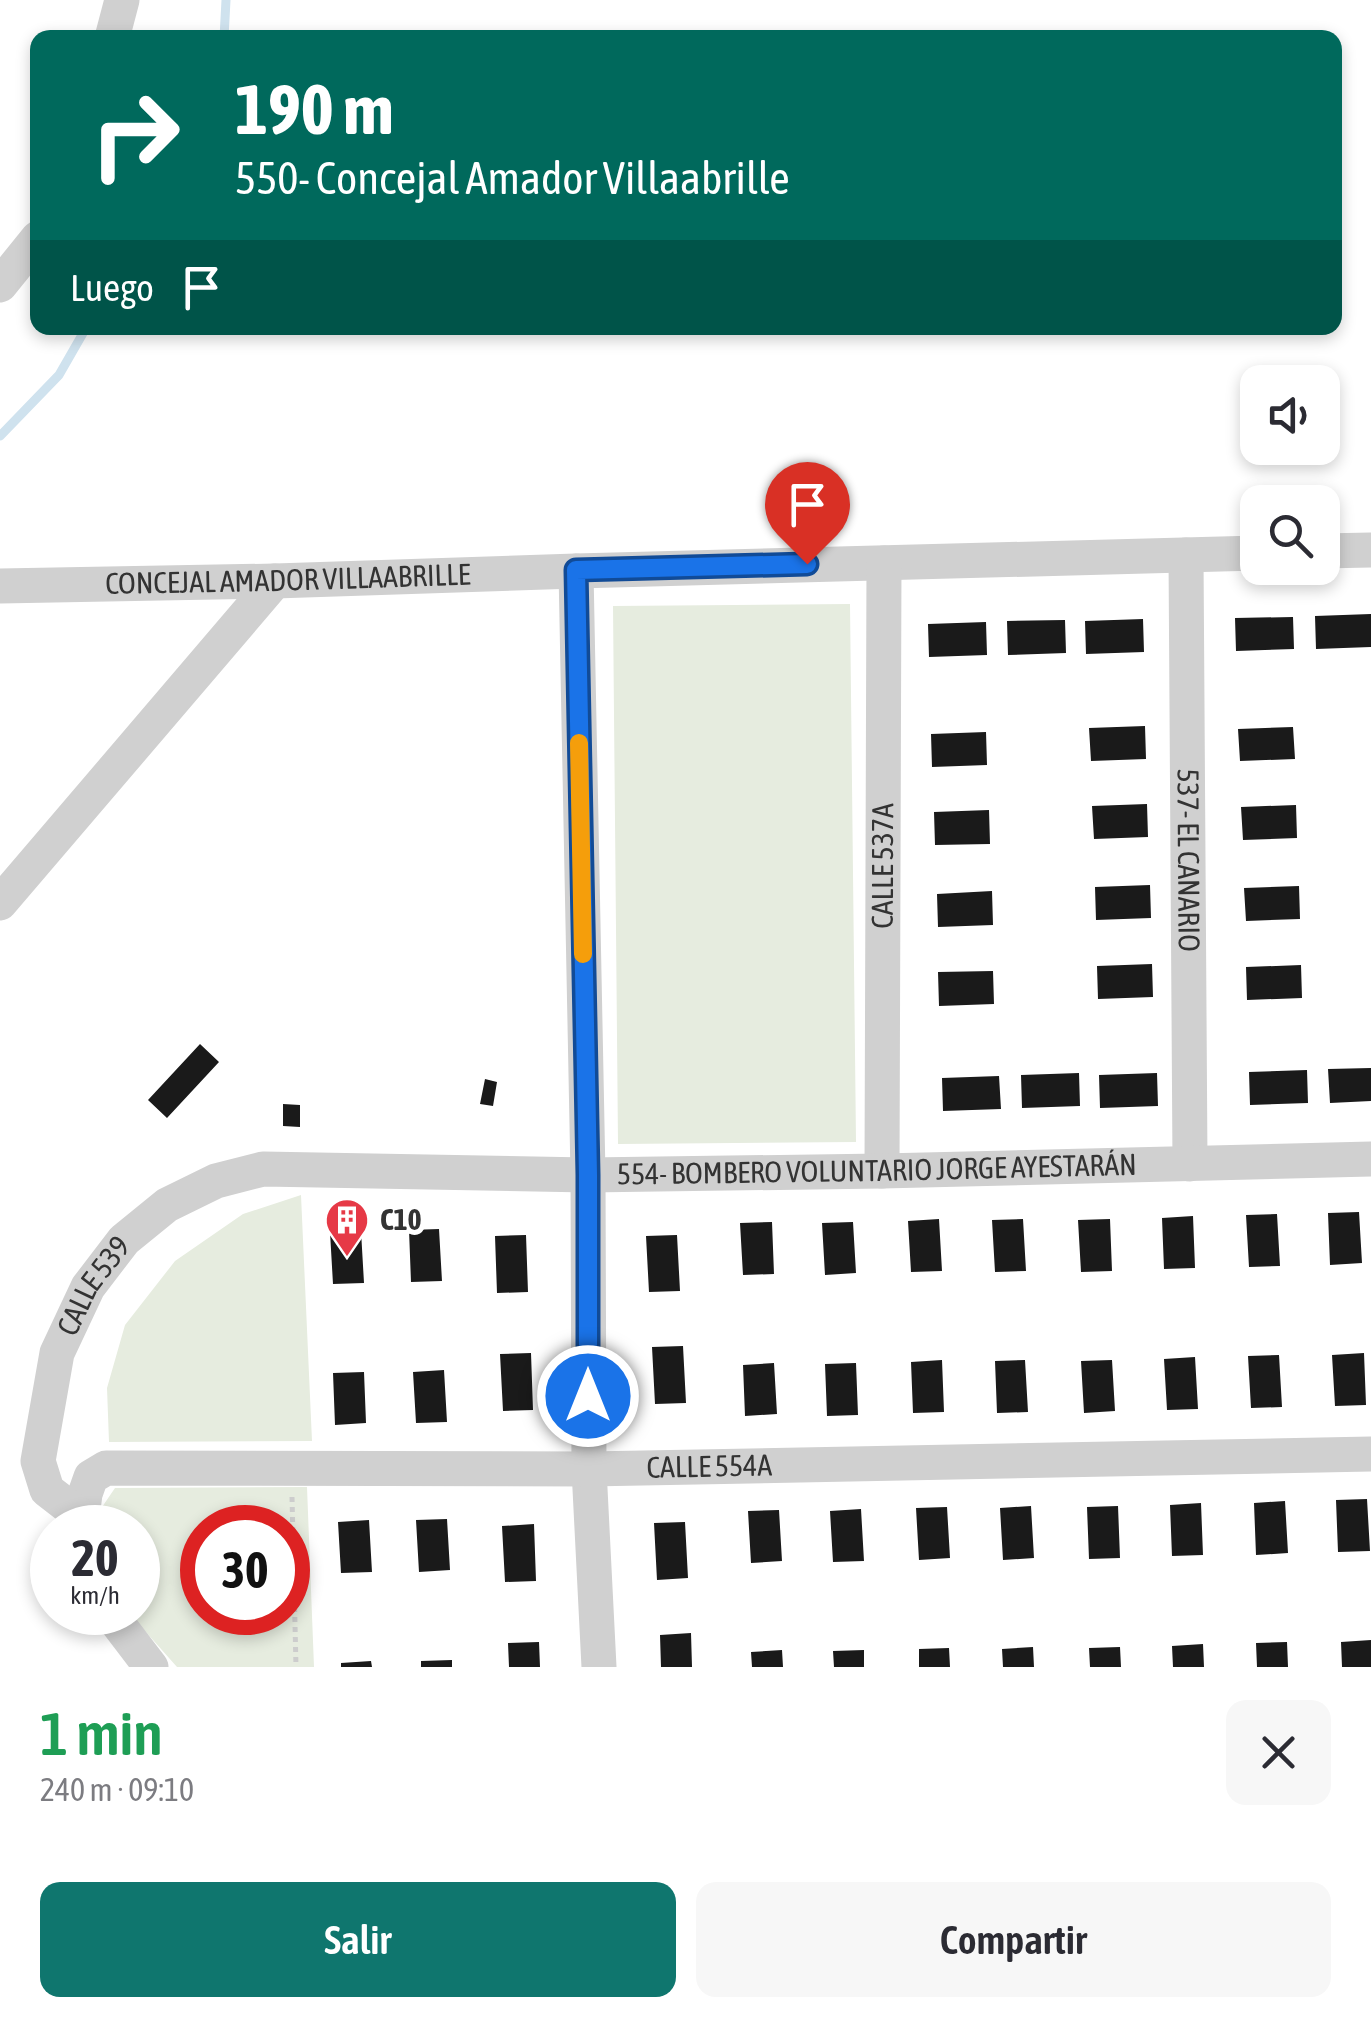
<!DOCTYPE html>
<html lang="es">
<head>
<meta charset="utf-8">
<style>
	body { margin:0; font-family:"Asap Condensed",sans-serif; background:#f7f7f7; color:#2b2b33; height:100vh; display:flex; flex-direction:column; font-size:38px; white-space:nowrap }
	* { box-sizing:border-box; margin:0 }
	p { font-size:32px; color:#7c7c81 }
	.icon { flex:none; width:55px; height:55px; fill:none; stroke:currentColor; stroke-width:2; stroke-linecap:round; stroke-linejoin:round }
	.map { position:relative; height:1667px; overflow:hidden }
	.panel { display:flex; flex-direction:column; background:#fff; flex:1 }
	.panel>* { flex:none }
	.banner { position:absolute; left:30px; top:30px; width:1312px; height:305px; border-radius:20px; box-shadow:0 5px 15px #0003; background:#00695c; color:#fff; overflow:hidden }
	.controls { position:absolute; left:1240px; top:365px; display:grid; gap:20px }
	.controls a { display:grid; place-items:center; width:100px; height:100px; border-radius:20px; background:#fff; box-shadow:0 5px 15px #0003; font-size:50px }
	.speed { position:absolute; left:30px; top:1505px; display:flex; gap:20px; font-size:50px; font-weight:700; text-align:center }
	.speed>* { display:grid; place-content:center; width:130px; height:130px; border-radius:50%; background:#fff; box-shadow:0 5px 15px #0003; line-height:1 }
	.speed small { font-size:25px; font-weight:400 }
	.speed .limit { border:15px solid #d22; background:#fff; color:#111 }
	.pin { position:absolute; display:grid; place-items:center; width:85px; height:85px; color:#fff; margin:-102px -42px; border-radius:50% 50% 50% 0; rotate:-45deg; box-shadow:0 0 10px #0007 }
	.pin .icon { rotate:45deg }
	.me { position:absolute; width:110px; margin:-55px; rotate:0deg; stroke-linejoin:round; filter:drop-shadow(0 0 8px #0008) }
	.turn { display:flex; align-items:center; gap:35px; height:210px; padding:0 40px; font-size:45px }
	.turn .icon { width:130px; height:130px; stroke-width:2.5 }
	.turn b { display:block; font-size:70px; line-height:85px }
	.then { display:flex; align-items:center; height:95px; padding:0 40px; background:#0003; gap:20px; font-size:38px }
	.round { display:grid; place-items:center; flex:none; width:105px; height:105px; border-radius:20px; background:#f7f7f7 }
	.overview { display:flex; align-items:center; justify-content:space-between; height:170px; padding:0 40px }
	h1 { font-size:60px; font-weight:600; line-height:75px; color:#1e9e55 }
	.action { display:flex; gap:20px; margin-top:auto; padding:20px 40px }
	.action a { flex:1; height:115px; border-radius:20px; background:#0f766e; color:#fff; font-size:40px; font-weight:600; line-height:115px; text-align:center }
	.action a+a { background:#f7f7f7; color:#2b2b33 }
	.map>svg:first-child { display:block }
	.green { fill:#e6ecdf; fill-rule:evenodd }
	.lines { fill:none; stroke-linecap:round; stroke-linejoin:round }
	.stream { stroke:#cfe2ee; stroke-width:9 }
	.building { fill:#1a1a1a }
	.path { stroke:#cdcdcd; stroke-width:5; stroke-dasharray:5 5; stroke-linecap:butt }
	.minor { stroke:#d0d0d0; stroke-width:35 }
	.route-casing { stroke:#114b97; stroke-width:25 }
	.route { stroke:#1a73e8; stroke-width:18 }
	.slow { stroke:#f59e0b; stroke-width:18 }
	.labels { text-anchor:middle; stroke-width:10; stroke-linejoin:round; paint-order:stroke }
	.street-label { font-size:30px; fill:#333; stroke:#fff }
	.poi-label { font-size:30px; font-weight:bold; fill:#333; stroke:#fff; text-anchor:start }
</style>
</head>
<body>
<div class="map">
<svg width="1371" height="1667" viewBox="0 0 1371 1667">
	<rect width="100%" height="100%" fill="#fff"/>
	<path class="green" d="M850,604L856,1142L618,1144L613,606Z
		M301,1195L312,1441L109,1442L107,1388L125,1325L175,1261L243,1214Z
		M307,1487L314,1667H177L129,1613L138,1612V1528L103,1527L100,1510L115,1488ZM202,1528H288V1612H202Z"/>
	<g class="lines">
		<path class="stream" d="M224,38L226,0
			M0,436L59,375L86,328"/>
	</g>
	<path class="building" d="M1371,614V647L1316,649L1315,616Z
		M1293,617L1294,649L1236,651L1235,618Z
		M1143,619L1144,652L1086,654L1085,621Z
		M1065,620L1066,653L1008,655L1007,621Z
		M986,622L987,655L929,657L928,624Z
		M1145,726L1146,759L1091,761L1089,728Z
		M1293,727L1295,759L1240,761L1238,729Z
		M986,732L987,765L932,767L931,734Z
		M1147,804L1148,837L1094,839L1092,806Z
		M1296,805L1297,838L1243,840L1241,807Z
		M989,810L990,844L935,845L934,812Z
		M1150,885L1151,918L1096,920L1095,887Z
		M1299,886L1300,919L1246,921L1244,888Z
		M992,891L993,925L938,927L937,894Z
		M1152,964L1153,997L1098,999L1097,966Z
		M1301,965L1302,998L1247,1000L1246,967Z
		M993,971L994,1004L939,1006L938,972Z
		M200,1044L219,1062L167,1118L148,1100Z
		M1371,1068V1101L1330,1103L1328,1069Z
		M1307,1070L1308,1103L1250,1105L1249,1072Z
		M1079,1073L1080,1106L1022,1108L1021,1075Z
		M1157,1073L1158,1106L1100,1108L1099,1075Z
		M999,1076L1001,1109L943,1111L942,1078Z
		M485,1079L497,1082L493,1106L480,1104Z
		M283,1104L300,1105V1127L283,1126Z
		M1359,1212L1362,1263L1330,1265L1328,1213Z
		M1277,1214L1280,1266L1249,1267L1246,1215Z
		M1193,1216L1195,1268L1164,1269L1162,1218Z
		M939,1219L942,1271L911,1272L908,1221Z
		M1023,1219L1026,1271L995,1272L992,1220Z
		M1110,1219L1112,1271L1081,1272L1078,1220Z
		M772,1222L774,1274L743,1275L740,1223Z
		M853,1222L856,1273L825,1275L822,1223Z
		M439,1229L442,1281L411,1282L409,1230Z
		M361,1231L364,1283L333,1284L330,1232Z
		M526,1235L528,1292L497,1293L495,1236Z
		M677,1235L680,1291L649,1292L646,1236Z
		M683,1346L686,1403L655,1404L652,1347Z
		M531,1353L533,1410L503,1411L500,1354Z
		M1364,1353L1366,1405L1335,1406L1332,1355Z
		M1279,1355L1282,1407L1251,1408L1248,1356Z
		M1195,1357L1198,1409L1167,1410L1164,1359Z
		M942,1360L944,1412L913,1413L911,1362Z
		M1025,1360L1028,1412L997,1413L995,1361Z
		M1112,1360L1115,1411L1084,1413L1081,1361Z
		M774,1363L777,1414L745,1416L743,1365Z
		M856,1363L858,1415L827,1416L825,1364Z
		M444,1370L447,1422L416,1423L413,1372Z
		M364,1372L366,1423L335,1425L333,1373Z
		M1367,1499L1370,1551L1338,1552L1336,1500Z
		M1285,1501L1288,1553L1256,1555L1254,1503Z
		M1201,1503L1203,1555L1172,1556L1170,1505Z
		M1031,1506L1034,1558L1003,1560L1000,1508Z
		M1118,1506L1120,1558L1089,1559L1087,1507Z
		M947,1507L950,1558L919,1560L916,1508Z
		M861,1509L864,1561L833,1562L830,1511Z
		M779,1510L782,1561L751,1563L748,1511Z
		M447,1519L450,1570L419,1572L416,1520Z
		M369,1520L372,1572L341,1573L338,1522Z
		M685,1522L688,1578L657,1580L654,1523Z
		M534,1524L536,1581L505,1582L502,1526Z
		M691,1633L692,1667H661L660,1635Z
		M1371,1640V1667H1342L1341,1642Z
		M539,1642L540,1667H509L508,1643Z
		M1287,1642L1288,1667H1257L1256,1643Z
		M1203,1644L1204,1667H1173L1172,1646Z
		M1033,1647L1034,1667H1003L1002,1649Z
		M1120,1647L1121,1667H1090L1089,1648Z
		M949,1648L950,1667H919V1649Z
		M782,1650L783,1667H752L751,1652Z
		M864,1650V1667H834L833,1651Z
		M452,1660V1667H421V1661Z
		M371,1661L372,1667H341V1663Z"/>
	<g class="lines">
		<path class="path" d="M292,1497L296,1667"/>
		<g class="minor">
			<path d="M112,38L122,0"/>
			<path d="M0,285L38,238"/>
			<path d="M1322,551L1371,550"/>
			<path id="s1" d="M1186,555L1190,1164"/>
			<path d="M576,571L588,1175L589,1469L599,1667"/>
			<path id="s2" d="M0,586L275,581L576,571L1258,553"/>
			<path d="M0,903L275,581"/>
			<path id="s3" d="M882,1171L884,563"/>
			<path id="s4" d="M82,1517L85,1494L91,1477L106,1468L589,1469L1371,1454"/>
			<path id="s5" d="M84,1528L82,1517L47,1490L38,1461L57,1353L88,1287L124,1240L167,1205L216,1181L263,1169L588,1175L882,1171L1371,1159"/>
			<path d="M109,1612L151,1667"/>
		</g>
	</g>
	<g class="lines">
		<g class="route-casing">
			<path id="route" d="M588,1396V1175L576,570L807,564"/>
		</g>
		<use href="#route" class="route"/>
		<path class="slow" d="M579,743L583,954"/>
	</g>
	<defs>
		<g id="building-pin" transform="scale(2.25)"><path d="M0 17L-7.5 6A9.5 9.5 0 1 1 7.5 6Z" fill="#e63946" stroke="#fff"/><path d="M-4-6H4V6H1V3H-1V6H-4ZM-2.5-4.3h1.7v1.8h-1.7ZM.8-4.3h1.7v1.8H.8ZM-2.5-1h1.7V.8h-1.7ZM.8-1h1.7V.8H.8Z" fill="#fff"/></g>
	</defs>
	<g fill-rule="evenodd">
		<use href="#building-pin" x="347" y="1220"/>
	</g>
	<g class="labels">
		<g class="street-label">
			<text dy="10" stroke="none"><textPath href="#s2" startOffset="288">CONCEJAL AMADOR VILLAABRILLE</textPath></text>
			<text dy="10" stroke="none"><textPath href="#s1" startOffset="305">537- EL CANARIO</textPath></text>
			<text dy="10" stroke="none"><textPath href="#s3" startOffset="305">CALLE 537A</textPath></text>
			<text dy="10" stroke="none"><textPath href="#s5" startOffset="1100">554- BOMBERO VOLUNTARIO JORGE AYESTARÁN</textPath></text>
			<text dy="10" stroke="none"><textPath href="#s5" startOffset="272">CALLE 539</textPath></text>
			<text dy="10" stroke="none"><textPath href="#s4" startOffset="662">CALLE 554A</textPath></text>
		</g>
		<g class="poi-label">
			<text x="380" y="1230">C10</text>
		</g>
	</g>
</svg>
<div class="controls">
<a><svg class="icon" aria-label="sound" viewBox="0 0 24 24"><path d="M4 9h4l5-4v14l-5-4H4zM17 9q2 3 0 6"/></svg></a>
<a><svg class="icon" aria-label="search" viewBox="0 0 24 24"><circle cx="10" cy="10" r="6"/><path d="M15 15l6 6"/></svg></a>
</div>
<div class="speed"><div>20<small>km/h</small></div><div class="limit">30</div></div>
<div class="pin" style="left:807px;top:564px;background:#d93025"><svg class="icon" aria-label="arrive" viewBox="0 0 24 24"><path d="M6 21V4h12l-3 4 3 4H6"/></svg></div>
<svg class="me" style="left:588px;top:1396px" viewBox="-20 -20 40 40"><circle r="17" fill="#1a73e8" stroke="#fff" stroke-width="3"/><path d="M0-11L8 9 0 5-8 9z" fill="#fff"/></svg>
<div class="banner">
<div class="turn"><svg class="icon" aria-label="right" viewBox="0 0 24 24"><path d="M7 20v-9h11M14 6l5 5-5 5"/></svg><div><b>190 m</b>550- Concejal Amador Villaabrille</div></div>
<div class="then">Luego<svg class="icon" aria-label="arrive" viewBox="0 0 24 24"><path d="M6 21V4h12l-3 4 3 4H6"/></svg></div>
</div>
</div>
<section class="panel">
<div class="overview"><div><h1>1 min</h1><p>240 m · 09:10</p></div><a class="round"><svg class="icon" aria-label="close" viewBox="0 0 24 24"><path d="M6 6l12 12M18 6L6 18"/></svg></a></div>
<div class="action"><a>Salir</a><a>Compartir</a></div>
</section>
</body>
</html>
